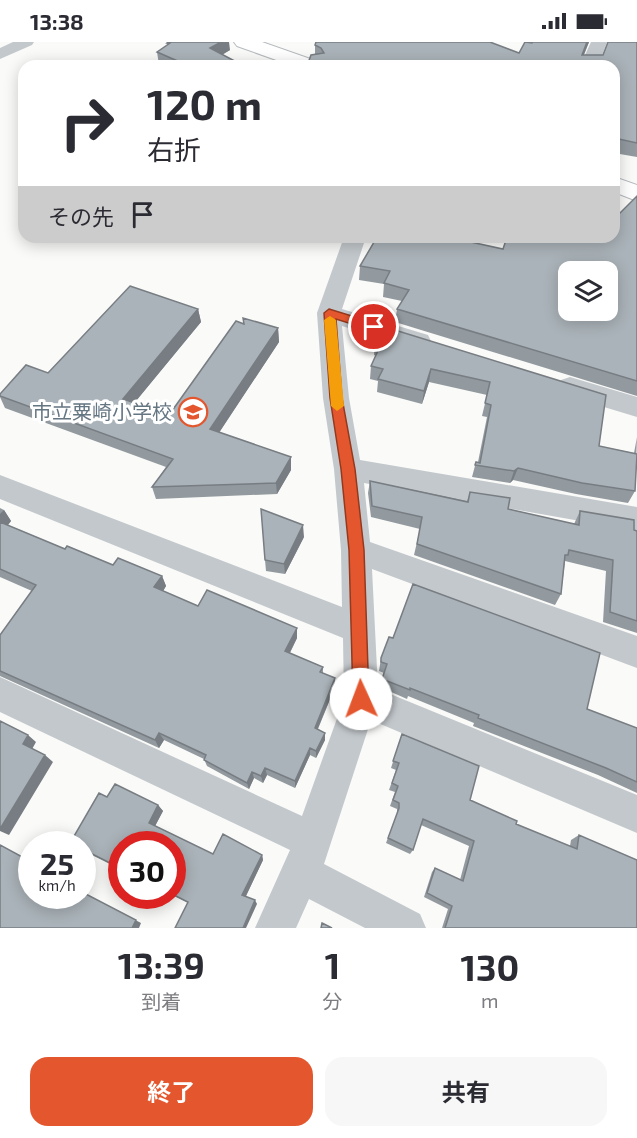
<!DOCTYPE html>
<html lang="ja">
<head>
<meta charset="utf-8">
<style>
	body { margin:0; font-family:"Exo 2","Noto Sans JP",sans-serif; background:#f7f7f7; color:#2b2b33; height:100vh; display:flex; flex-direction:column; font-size:22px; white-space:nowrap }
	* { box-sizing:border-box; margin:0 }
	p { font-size:20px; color:#7c7c81 }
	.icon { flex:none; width:33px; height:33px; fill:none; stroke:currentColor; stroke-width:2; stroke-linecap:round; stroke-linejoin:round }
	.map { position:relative; height:886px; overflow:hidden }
	.drawer { display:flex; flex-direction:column; background:#fff; flex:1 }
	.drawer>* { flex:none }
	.top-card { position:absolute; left:18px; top:18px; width:602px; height:183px; border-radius:18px; box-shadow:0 3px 15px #0003; background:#fff; color:#2b2b33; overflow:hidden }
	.controls { position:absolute; left:558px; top:219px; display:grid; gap:12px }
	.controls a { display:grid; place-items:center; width:60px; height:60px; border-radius:12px; background:#fff; box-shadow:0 3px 15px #0003; font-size:30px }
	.speed { position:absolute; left:18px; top:789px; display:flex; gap:12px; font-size:30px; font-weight:700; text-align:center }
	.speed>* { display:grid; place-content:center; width:78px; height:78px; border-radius:50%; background:#fff; box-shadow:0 3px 15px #0003; line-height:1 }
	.speed small { font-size:15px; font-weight:400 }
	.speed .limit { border:9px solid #d22; background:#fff; color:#111 }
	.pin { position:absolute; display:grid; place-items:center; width:51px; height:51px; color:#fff; margin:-26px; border:3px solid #fff; border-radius:50%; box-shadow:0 2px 6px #0007 }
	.me { position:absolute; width:66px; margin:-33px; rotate:358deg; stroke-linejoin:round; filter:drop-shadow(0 0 4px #0008) }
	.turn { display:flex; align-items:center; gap:21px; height:126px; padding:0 30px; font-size:27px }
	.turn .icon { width:78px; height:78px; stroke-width:2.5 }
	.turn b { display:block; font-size:42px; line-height:51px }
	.then { display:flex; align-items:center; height:57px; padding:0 30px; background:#0003; gap:12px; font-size:22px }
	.eta { display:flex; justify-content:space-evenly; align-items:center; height:102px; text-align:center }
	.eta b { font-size:36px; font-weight:700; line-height:42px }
	.primary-button { display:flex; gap:12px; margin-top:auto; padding:12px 30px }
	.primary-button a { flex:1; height:69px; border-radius:18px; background:#e4572e; color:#fff; font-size:24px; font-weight:700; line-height:69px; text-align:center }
	.primary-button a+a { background:#f7f7f7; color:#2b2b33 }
	.status { display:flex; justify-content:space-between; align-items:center; height:42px; padding:0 30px; background:#fff; direction:ltr }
	.status svg { height:16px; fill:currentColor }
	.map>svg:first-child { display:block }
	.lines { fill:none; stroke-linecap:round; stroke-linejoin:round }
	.primary-casing { stroke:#b5babe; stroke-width:2 }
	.minor { fill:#c3c8cc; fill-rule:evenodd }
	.primary { fill:#fff; fill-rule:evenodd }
	.wall { fill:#929a9f }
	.shaded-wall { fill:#777d82 }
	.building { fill:#aab3b9; stroke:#777d82; stroke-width:1.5; fill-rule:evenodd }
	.route { fill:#e4572e; stroke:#94391e; stroke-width:1.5 }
	.slow { fill:#f59e0b }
	.labels { text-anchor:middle; stroke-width:6; stroke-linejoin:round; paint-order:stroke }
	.poi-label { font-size:20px; fill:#657683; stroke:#fff; text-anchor:end }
</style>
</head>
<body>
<div class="status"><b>13:38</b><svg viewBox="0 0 49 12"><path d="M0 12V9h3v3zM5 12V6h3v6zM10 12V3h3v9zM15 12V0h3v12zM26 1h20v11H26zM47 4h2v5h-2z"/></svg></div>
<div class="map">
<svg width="637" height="886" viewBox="0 0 637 886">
	<rect width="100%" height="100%" fill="#fafaf8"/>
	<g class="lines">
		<g class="primary-casing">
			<path id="primary" d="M234,0H262L319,20L322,24H293L237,4Z
				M614,135L637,143V159L614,150Z"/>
		</g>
		<path class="minor" d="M13,0H34L32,3L0,17V6Z
			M591,0H607L598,24H580Z
			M344,195H366L342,267L428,293L431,299L428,305L419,308L342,284L349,356L360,418L637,465V489L364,441L370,500L637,594V626L372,527L378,647L637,753V791L371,678L324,822L420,872L426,886H365L309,857L296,886H255L290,808L0,670V635L302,774L344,657L343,596L0,457V433L342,565L341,508L334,427L323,356L317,271Z
			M570,335L637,355V375L561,352L557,345L561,338Z"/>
		<use href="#primary" class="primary"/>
	</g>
	<path class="wall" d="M532,0H589L584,13H603L637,0V115L614,111V24L315,13V3L519,11L531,1Z
		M167,1L230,8L222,13L244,24H161L159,23L157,10L167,3Z
		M637,154V354L395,280L397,267L402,259L383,255L384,242L359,238L360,224L503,207L614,195Z
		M198,267L201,280L134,361L169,373L244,282L278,286L279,300L219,390L291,415V428L277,452L156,457L152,445L166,425L5,366L0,355V352Z
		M375,300L606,353L599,404L634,411L637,395L635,449L628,461L576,452L513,438L510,441L472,435L476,420H478L487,375L482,374L487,353L429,340L422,362L377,350L378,339L370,337L371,324L376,314L374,313Z
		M370,439L467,459L470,450L508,467L574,482L580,469L637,489V591L603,580L606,529L565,519L561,552L555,563L414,513L420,487L371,475L368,451Z
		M0,466L4,468L11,479L8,483L65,507L113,523L162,534L166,544L163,549L198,564L297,586V596L290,611L323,625V631L335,636V645L318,687L325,691V698L316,716L310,713L295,746L267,733L263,741L254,736L249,747L207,724L204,717L164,698L159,706L0,634V593L32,549L0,535Z
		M304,495L285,532L266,529L265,518Z
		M381,616L587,667L637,686V751L598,733L473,684L474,681L408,654L407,657L380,645L384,631L379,629Z
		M402,692L470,758L516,782L570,804L571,798L579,793L637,886H442L448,867L424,855L432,830L435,826L460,838L469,804L421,783L413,808L410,812L386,801L397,772V767L390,764L395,750L389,748L396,728L391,726Z
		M107,755L158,763L163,769L155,784L213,812L262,813L263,818L246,854L257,862L188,861L172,853V802H122V828L82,808V802Z"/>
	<path class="shaded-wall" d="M221,0H229L230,8L211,19L210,6Z
		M587,0H589L579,24L582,13Z
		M198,267L201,280L127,370L123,357Z
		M278,286L279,300L213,400L210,387Z
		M431,327L429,340L422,362L424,349Z
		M291,415V428L277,452L276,441Z
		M518,426L513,438L510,441L514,429Z
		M4,468L11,479L3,489L0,485V472Z
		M303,483L304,495L285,532L284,522Z
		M162,534L166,544L159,556L154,545Z
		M297,586V596L286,618L285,609Z
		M335,636V645L315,693V686Z
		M159,691L164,698L159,706L155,698Z
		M325,691V698L316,716V709Z
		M28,693L36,700L31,709L23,702Z
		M310,706V713L295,746V739Z
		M45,713L53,720L9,793L0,789V787Z
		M265,726L267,733L263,741L261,734Z
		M252,730L254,736L249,747L247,741Z
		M158,763L163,769L154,786L149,781Z
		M0,803L32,820V824L24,820Z
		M262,813L263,818L245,856L242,853Z
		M82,850L141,881L139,886H132Z
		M255,858L257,862L246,886H243Z"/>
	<path class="building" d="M168,0H221L210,6L244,24H189L157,10L170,1H167Z
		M316,0H490L519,11L525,0L532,1V0H587L582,13H603L608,0H637V101L614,96V24H307L311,13L324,11L321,6L315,3Z
		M270,19L280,24H258Z
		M637,154V339L397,267L409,248L384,241L390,229L360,224L377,195H448L503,207L507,195H614V177ZM568,230H608V268H568Z
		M130,244L198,267L123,357L169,373L236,279L244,282L243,276L278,286L210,387L291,415L276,441L152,445L173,417L0,354V352L26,323L48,331Z
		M385,285L606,353L599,404L637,412L635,449L582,441L518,426L514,429L475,423L476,420L480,421L491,363L485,361L490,340L431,327L424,349L378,337L383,327L371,324L381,302L375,300Z
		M370,439L468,460L470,450L510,456L508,467L579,483L580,469L634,478V488L637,489V579L610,570L613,518L569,508L568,513H565L561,552L417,502L422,475L372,464Z
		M261,467L303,483L284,522L265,518Z
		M0,480L65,507L67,504L113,523L118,516L162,534L154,545L198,564L207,548L297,586L285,609L323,625L320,630L335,636L315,686L325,691L316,709L310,706L295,739L265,726L261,734L252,730L247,741L204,718L206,713L159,691L155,698L0,629V593L36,543L0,527Z
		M413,542L600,611L587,667L637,686V740L606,726L478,676L479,673L410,646V648L382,637L387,622L381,620V616L389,595L393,596Z
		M0,679L28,693L23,702L45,713L0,787Z
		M402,692L479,724L470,758L517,779L516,782L577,807L579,793L637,818V886H445L452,864L427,851L435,826L463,839L474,799L423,777L413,808L388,796L399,766V761L393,758L398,744L392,741L399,721L393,719Z
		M115,742L158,763L149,781L213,812L223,792L262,813L242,853L255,858L243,886H175L188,860L172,852V802H122V827L82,807V802H73L70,801L99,751L107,755Z
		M0,803L26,817L24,820L32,824V854H82V850L136,878L132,886H0Z
		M322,881L332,886H321Z"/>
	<path class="route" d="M329,267L378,282L379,285L374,289L336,277L342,356L355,427L364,508L369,657L367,663L361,665L355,663L353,657L349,508L341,427L330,356L324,271Z"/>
	<path class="slow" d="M330,274L336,278L344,364L337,369L331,364L324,278Z"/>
	<defs>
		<g id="school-ring" transform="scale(1.5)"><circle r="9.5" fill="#fff" stroke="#e4572e" stroke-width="1.5"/><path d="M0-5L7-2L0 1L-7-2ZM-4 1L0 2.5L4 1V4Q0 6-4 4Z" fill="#e4572e"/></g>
	</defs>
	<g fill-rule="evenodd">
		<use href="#school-ring" x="193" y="370"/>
	</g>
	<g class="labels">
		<g class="poi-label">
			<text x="172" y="377">市立粟崎小学校</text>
		</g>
	</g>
</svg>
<div class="controls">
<a><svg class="icon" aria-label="layers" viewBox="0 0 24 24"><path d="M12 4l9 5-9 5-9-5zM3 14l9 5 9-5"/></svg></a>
</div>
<div class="speed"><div>25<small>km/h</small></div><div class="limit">30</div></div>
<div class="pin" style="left:374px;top:285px;background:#d93025"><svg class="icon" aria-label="arrive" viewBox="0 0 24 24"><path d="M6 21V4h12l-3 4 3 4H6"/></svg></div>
<svg class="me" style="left:361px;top:657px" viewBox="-20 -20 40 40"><circle r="19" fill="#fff"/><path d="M0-13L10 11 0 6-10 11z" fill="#e4572e"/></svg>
<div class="top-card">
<div class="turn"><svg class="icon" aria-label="right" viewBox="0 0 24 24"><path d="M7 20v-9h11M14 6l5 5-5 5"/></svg><div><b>120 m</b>右折</div></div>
<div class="then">その先<svg class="icon" aria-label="arrive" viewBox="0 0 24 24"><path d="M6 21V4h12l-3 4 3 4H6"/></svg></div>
</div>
</div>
<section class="drawer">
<div class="eta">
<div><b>13:39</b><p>到着</p></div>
<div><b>1</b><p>分</p></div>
<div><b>130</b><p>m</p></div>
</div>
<div class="primary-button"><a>終了</a><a>共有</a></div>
</section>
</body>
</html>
